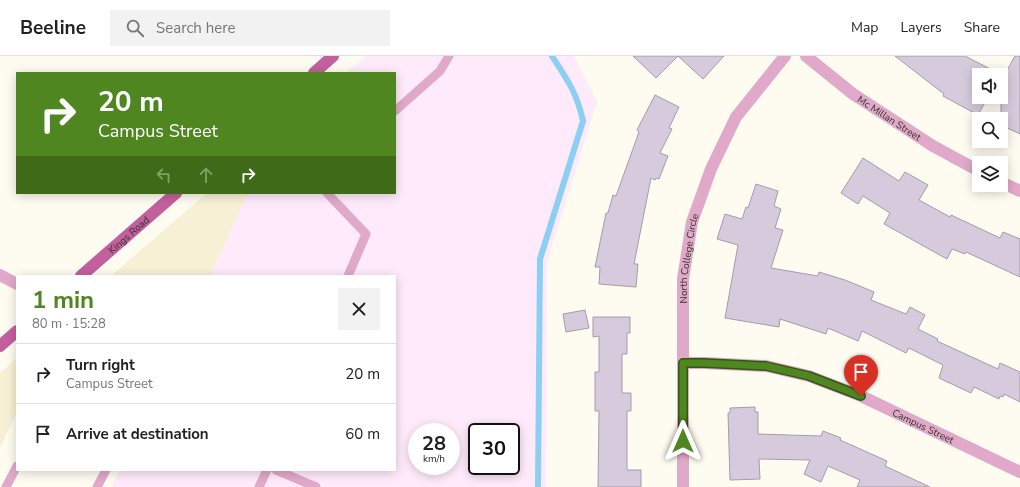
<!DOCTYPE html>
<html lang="en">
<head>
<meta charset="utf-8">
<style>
	body { margin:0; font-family:"Nunito Sans",sans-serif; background:#f2f2f2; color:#222; height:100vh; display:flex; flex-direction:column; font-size:15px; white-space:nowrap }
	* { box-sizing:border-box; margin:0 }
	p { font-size:13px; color:#767676 }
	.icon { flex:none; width:22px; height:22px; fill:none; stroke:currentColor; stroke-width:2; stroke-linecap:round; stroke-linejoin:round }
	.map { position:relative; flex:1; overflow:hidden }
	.sheet { position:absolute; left:16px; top:219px; width:380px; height:196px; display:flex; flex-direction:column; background:#fff; border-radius:0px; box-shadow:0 2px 10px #0003 }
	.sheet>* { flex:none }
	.top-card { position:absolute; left:16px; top:16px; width:380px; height:122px; border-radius:0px; box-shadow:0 2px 10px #0003; background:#4f8620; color:#fff; overflow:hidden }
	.controls { position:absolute; left:972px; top:12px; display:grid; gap:8px }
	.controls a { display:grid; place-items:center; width:36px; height:36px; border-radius:0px; background:#fff; box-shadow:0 2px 10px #0003; font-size:20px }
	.speed { position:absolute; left:408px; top:367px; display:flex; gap:8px; font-size:20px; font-weight:700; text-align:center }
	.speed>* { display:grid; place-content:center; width:52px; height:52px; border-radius:50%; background:#fff; box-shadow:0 2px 10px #0003; line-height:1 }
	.speed small { font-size:10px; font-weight:400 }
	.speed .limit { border:2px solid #111; border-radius:6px; background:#fff; color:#111 }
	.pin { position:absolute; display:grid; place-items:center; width:34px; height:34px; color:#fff; margin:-41px -17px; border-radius:50% 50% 50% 0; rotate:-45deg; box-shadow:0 0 4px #0007 }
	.pin .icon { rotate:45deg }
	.me { position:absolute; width:44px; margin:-22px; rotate:0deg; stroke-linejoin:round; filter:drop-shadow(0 0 3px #0008) }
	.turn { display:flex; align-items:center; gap:14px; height:84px; padding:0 16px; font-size:18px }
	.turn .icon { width:52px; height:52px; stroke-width:2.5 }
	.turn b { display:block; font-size:28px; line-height:34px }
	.lanes { display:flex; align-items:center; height:38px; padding:0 16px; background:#0003; justify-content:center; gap:20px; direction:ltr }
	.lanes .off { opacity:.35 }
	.round { display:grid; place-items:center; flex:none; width:42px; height:42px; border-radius:0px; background:#f2f2f2 }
	.summary { display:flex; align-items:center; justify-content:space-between; height:68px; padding:0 16px }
	h1 { font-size:24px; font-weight:700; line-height:30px; color:#4f8620 }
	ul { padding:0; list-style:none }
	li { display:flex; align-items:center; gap:12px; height:60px; padding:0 16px; border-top:1px solid #e0e0e0 }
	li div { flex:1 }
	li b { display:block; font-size:15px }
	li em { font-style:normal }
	header { display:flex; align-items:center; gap:24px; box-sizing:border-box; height:56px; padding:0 20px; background:#fff; border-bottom:1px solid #e0e0e0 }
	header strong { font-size:19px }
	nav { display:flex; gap:22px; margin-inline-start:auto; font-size:14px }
	.search { width:280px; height:36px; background:#f2f2f2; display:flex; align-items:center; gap:10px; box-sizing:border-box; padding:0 14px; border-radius:0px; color:#767676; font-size:15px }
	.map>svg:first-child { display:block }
	.built { fill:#f7f0d5 }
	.industrial { fill:#feeafa; fill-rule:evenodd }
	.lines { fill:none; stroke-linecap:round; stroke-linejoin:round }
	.stream { stroke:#8bcff5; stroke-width:6 }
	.building { fill:#d6cbdc; stroke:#a69bab }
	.service { stroke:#e0a9c9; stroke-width:9 }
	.minor { stroke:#e0a9c9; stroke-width:12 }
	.primary { stroke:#c2609e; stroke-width:12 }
	.route-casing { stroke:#335715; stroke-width:10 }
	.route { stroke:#4f8620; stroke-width:7 }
	.labels { text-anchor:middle; stroke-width:4; stroke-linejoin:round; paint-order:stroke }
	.street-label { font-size:10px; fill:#34332b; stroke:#fff }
</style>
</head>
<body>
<header>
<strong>Beeline</strong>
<div class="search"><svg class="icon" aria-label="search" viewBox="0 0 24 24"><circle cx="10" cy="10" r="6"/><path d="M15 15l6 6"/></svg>Search here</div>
<nav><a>Map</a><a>Layers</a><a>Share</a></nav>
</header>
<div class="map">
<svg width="1020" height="431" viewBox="0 0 1020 431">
	<rect width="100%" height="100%" fill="#fefbf0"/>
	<path class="built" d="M207,137H248L210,220H111Z
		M17,302V356L0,392V317Z"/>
	<path class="industrial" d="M366,0H574L597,46L547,206L546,431H112L120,414H395V220H210L248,137H395V17H346ZM417,376H451V410H417ZM477,376H511V410H477Z"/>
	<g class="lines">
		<path class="stream" d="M538,431L540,203L583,65C577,37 567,23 552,0"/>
	</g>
	<path class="building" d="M633,0H724L703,23L678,0L656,22Z
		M895,0H965L1000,18L979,19V41H988L978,59L943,40L944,38Z
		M1015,0H1020V78L1001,69V25Z
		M655,39L679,51L669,72L672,73L660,97L668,100L659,123L656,122L655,124L651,122L634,208H638L636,231L599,228L600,211H595L606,157H608L613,139L616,140L639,76L637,74Z
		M863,102L899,125L905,116L928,129L919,144L950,161L951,159L1000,182L1003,176L1020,183V221L966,196L965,198L952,193L947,203L884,168L890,157L863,140L858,148L841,137Z
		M756,128L778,135L774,150L781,153L775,172L783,174L771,212L818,220L819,216L845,224L874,236L871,244L906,258L910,251L925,259L918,273L938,283L937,285L998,313L1000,307L1020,316V346L1004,338L1003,341L1000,340L999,343L974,331L971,337L939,322L943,309L909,292L906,297L862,275L858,285L828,272L826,278L780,263L779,271L725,262L738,189L717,183L725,158L742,163L746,151L748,152Z
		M585,254L589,272L566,276L563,258Z
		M593,261H630V277H627V298H622V337H631V355H627V414H641V431H598L599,355H595V316H599V280L593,281Z
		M755,351V356H758V378L821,380L823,375L841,382L840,384L887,405L885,410L930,431H857L860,424L828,410L821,426L804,418L810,404L759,403L760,423L730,424L728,357H730V352Z"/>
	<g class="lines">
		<path class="service" d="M395,55L440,15L449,0
			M327,137L366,178L348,220
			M276,414L316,431
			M6,431L17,410
			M97,431L106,414
			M259,431L267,414"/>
		<g class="minor">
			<path id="s1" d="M806,0L853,38L933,90L979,115"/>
			<path d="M1001,126L1020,135"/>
			<path d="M0,219L17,228"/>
			<path id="s2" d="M683,307H704L766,310L809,320L861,340L1020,416"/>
			<path id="s3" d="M683,431V223L692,166L711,113L736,61L785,0"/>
		</g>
		<g class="primary">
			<path d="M314,17L333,0"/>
			<path id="s4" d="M81,220L176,137"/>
			<path d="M0,290L17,275"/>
		</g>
	</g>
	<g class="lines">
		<g class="route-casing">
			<path id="route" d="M683,385V307H704L766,310L809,320L861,340"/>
		</g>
		<use href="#route" class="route"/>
	</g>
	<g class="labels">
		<g class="street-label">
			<text dy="4" stroke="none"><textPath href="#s1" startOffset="104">Mc Millan Street</textPath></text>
			<text dy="4" stroke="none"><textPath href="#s4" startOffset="63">Kings Road</textPath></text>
			<text dy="4" stroke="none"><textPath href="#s3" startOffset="229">North College Circle</textPath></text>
			<text dy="4" stroke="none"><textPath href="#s2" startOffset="252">Campus Street</textPath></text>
		</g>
	</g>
</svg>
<div class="controls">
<a><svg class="icon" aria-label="sound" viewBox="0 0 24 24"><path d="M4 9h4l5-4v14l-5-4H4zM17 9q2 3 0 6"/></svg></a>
<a><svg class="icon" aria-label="search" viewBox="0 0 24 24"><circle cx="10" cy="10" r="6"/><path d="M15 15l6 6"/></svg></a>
<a><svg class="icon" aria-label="layers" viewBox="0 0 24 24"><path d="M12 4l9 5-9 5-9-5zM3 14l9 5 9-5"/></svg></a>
</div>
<div class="speed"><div>28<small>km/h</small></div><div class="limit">30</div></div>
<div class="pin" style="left:861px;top:340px;background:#d93025"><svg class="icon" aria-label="arrive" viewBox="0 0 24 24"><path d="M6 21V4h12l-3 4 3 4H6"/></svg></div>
<svg class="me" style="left:683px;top:385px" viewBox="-20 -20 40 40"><path d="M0-17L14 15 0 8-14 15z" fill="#4f8620" stroke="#fff" stroke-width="4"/></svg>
<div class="top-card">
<div class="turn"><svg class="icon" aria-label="right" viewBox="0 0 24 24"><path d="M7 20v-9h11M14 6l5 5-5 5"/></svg><div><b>20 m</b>Campus Street</div></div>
<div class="lanes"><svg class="icon off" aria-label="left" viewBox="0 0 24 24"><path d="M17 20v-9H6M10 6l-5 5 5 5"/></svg><svg class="icon off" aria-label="ahead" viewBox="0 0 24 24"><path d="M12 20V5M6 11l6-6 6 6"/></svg><svg class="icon" aria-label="right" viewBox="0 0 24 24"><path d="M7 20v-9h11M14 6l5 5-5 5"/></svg></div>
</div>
<section class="sheet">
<div class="summary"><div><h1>1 min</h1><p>80 m · 15:28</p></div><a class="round"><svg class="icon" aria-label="close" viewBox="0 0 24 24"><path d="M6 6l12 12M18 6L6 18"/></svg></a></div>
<ul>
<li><svg class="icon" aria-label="right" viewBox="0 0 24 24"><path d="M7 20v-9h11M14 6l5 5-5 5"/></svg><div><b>Turn right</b><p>Campus Street</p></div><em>20 m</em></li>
<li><svg class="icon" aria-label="arrive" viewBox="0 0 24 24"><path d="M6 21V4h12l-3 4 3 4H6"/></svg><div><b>Arrive at destination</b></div><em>60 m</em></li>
</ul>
</section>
</div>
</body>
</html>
